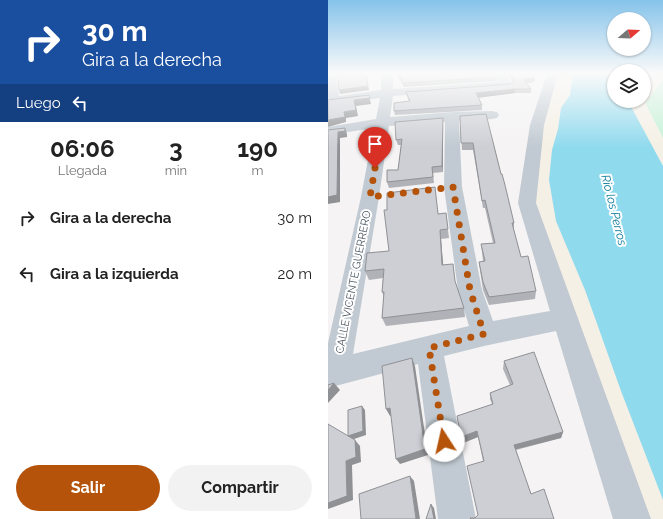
<!DOCTYPE html>
<html lang="es">
<head>
<meta charset="utf-8">
<style>
	body { margin:0; font-family:Raleway,sans-serif; background:#f2f2f2; color:#222; height:100vh; display:flex; flex-direction:column; font-size:15px; white-space:nowrap }
	* { box-sizing:border-box; margin:0 }
	p { font-size:13px; color:#767676 }
	.icon { flex:none; width:22px; height:22px; fill:none; stroke:currentColor; stroke-width:2; stroke-linecap:round; stroke-linejoin:round }
	.map { position:relative; flex:1; overflow:hidden }
	.side { display:flex; flex-direction:column; background:#fff; width:328px }
	.side>* { flex:none }
	.hud { background:#1a4fa0; color:#fff; overflow:hidden }
	.needle { width:26px; rotate:71deg }
	.controls { position:absolute; left:279px; top:12px; display:grid; gap:8px }
	.controls a { display:grid; place-items:center; width:44px; height:44px; border-radius:50%; background:#fff; box-shadow:0 1px 3px #0004; font-size:20px }
	.pin { position:absolute; display:grid; place-items:center; width:34px; height:34px; color:#fff; margin:-41px -17px; border-radius:50% 50% 50% 0; rotate:-45deg; box-shadow:0 0 4px #0007 }
	.pin .icon { rotate:45deg }
	.me { position:absolute; width:44px; margin:-22px; rotate:350deg; stroke-linejoin:round; filter:drop-shadow(0 0 3px #0008) }
	.turn { display:flex; align-items:center; gap:14px; height:84px; padding:0 16px; font-size:18px }
	.turn .icon { width:52px; height:52px; stroke-width:2.5 }
	.turn b { display:block; font-size:28px; line-height:34px }
	.then { display:flex; align-items:center; height:38px; padding:0 16px; background:#0003; gap:8px; font-size:15px }
	.eta { display:flex; justify-content:space-evenly; align-items:center; height:68px; text-align:center }
	.eta b { font-size:24px; font-weight:700; line-height:28px }
	.primary-button { display:flex; gap:8px; margin-top:auto; padding:8px 16px }
	.primary-button a { flex:1; height:46px; border-radius:24px; background:#b45309; color:#fff; font-size:16px; font-weight:700; line-height:46px; text-align:center }
	.primary-button a+a { background:#f2f2f2; color:#222 }
	ul { padding:0; list-style:none }
	li { display:flex; align-items:center; gap:12px; height:56px; padding:0 16px }
	li div { flex:1 }
	li b { display:block; font-size:15px }
	li em { font-style:normal }
	main { display:flex; flex:1; min-height:0 }
	.map>svg:first-child { display:block }
	.green { fill:#c3f1d5 }
	.sand { fill:#f5f0e5 }
	.water { fill:#90daee }
	.lines { fill:none; stroke-linecap:round; stroke-linejoin:round }
	.minor { fill:#c1cad2; fill-rule:evenodd }
	.wall { fill:#b0b2b7 }
	.shaded-wall { fill:#909195 }
	.building { fill:#cdcfd5; stroke:#909195 }
	.route { stroke:#b45309; stroke-width:7; stroke-dasharray:0 12.6 }
	.labels { text-anchor:middle; stroke-width:4; stroke-linejoin:round; paint-order:stroke }
	.street-label { font-size:11px; fill:#4a5661; stroke:#fff }
	.water-label { font-size:12px; font-style:italic; fill:#0c7c9b; stroke:#fff }
</style>
</head>
<body>
<main>
<section class="side">
<div class="hud">
<div class="turn"><svg class="icon" aria-label="right" viewBox="0 0 24 24"><path d="M7 20v-9h11M14 6l5 5-5 5"/></svg><div><b>30 m</b>Gira a la derecha</div></div>
<div class="then">Luego<svg class="icon" aria-label="left" viewBox="0 0 24 24"><path d="M17 20v-9H6M10 6l-5 5 5 5"/></svg></div>
</div>
<div class="eta">
<div><b>06:06</b><p>Llegada</p></div>
<div><b>3</b><p>min</p></div>
<div><b>190</b><p>m</p></div>
</div>
<ul>
<li><svg class="icon" aria-label="right" viewBox="0 0 24 24"><path d="M7 20v-9h11M14 6l5 5-5 5"/></svg><div><b>Gira a la derecha</b></div><em>30 m</em></li>
<li><svg class="icon" aria-label="left" viewBox="0 0 24 24"><path d="M17 20v-9H6M10 6l-5 5 5 5"/></svg><div><b>Gira a la izquierda</b></div><em>20 m</em></li>
</ul>
<div class="primary-button"><a>Salir</a><a>Compartir</a></div>
</section>
<div class="map">
<svg width="335" height="519" viewBox="0 0 335 519">
	<rect width="100%" height="100%" fill="#f5f3f3"/>
	<path class="green" d="M335,80V138L317,103Z"/>
	<path class="sand" d="M225,74H286V101H316V74H335V80L317,103L335,138V519H304L199,203Z"/>
	<path class="water" d="M245,74H286V101H300L335,166V500L293,391L257,290L228,221L221,180L224,150L230,129L233,108L242,95Z"/>
	<g class="lines">
		<path class="minor" d="M0,74H7L11,96L53,90V74H65V89L171,82L167,74H178L185,85L183,87L65,96L62,117L124,112L164,111L169,112L171,115L169,118L164,119L131,121L134,187L154,290L165,321L222,311L190,203L202,125L219,74H230L216,125L208,203L323,519H285L228,331L156,346L116,356L148,519H110L90,364L0,388V343L33,197L46,128L0,135V127L48,119L52,98L0,105ZM117,122L116,187L130,290L141,326L25,354L51,197L61,126Z"/>
	</g>
	<path class="wall" d="M68,74H167L169,77V81L76,87Z
		M180,74H203L206,82L198,83L203,89V93H187L150,97L154,105V110L67,115L66,111L81,101L79,96L78,92L183,84L185,83Z
		M132,116L173,174L186,223V231L193,257L208,291L207,299L161,305L155,290L152,270L151,262L155,261L154,252L153,244L165,243L157,208H155L145,150H134Z
		M115,118V172L105,173L106,183L61,188L59,182L70,170L73,145H70L68,140Z
		M118,213L121,238L113,239L115,265L127,281L136,308L137,317L58,326L54,318L56,297L54,292L55,278L41,280L37,271L61,251L111,214Z
		M176,361L235,432L233,438L188,450L203,494L147,518L150,515L155,461L150,437L135,443L164,404L162,399V393L182,385L175,369Z"/>
	<path class="shaded-wall" d="M38,74L41,90L12,94L11,90Z
		M207,78L206,82L195,83V79Z
		M187,89V93L149,98L148,93Z
		M41,95L43,104L28,106L30,116L18,118V122L0,127V120L16,112L26,100Z
		M115,118V172L114,166Z
		M17,128L19,134V137L12,138V202L0,204V197L10,132Z
		M112,230L113,239L116,274L114,265Z
		M84,358L87,366L100,455L72,464L68,459Z
		M6,383L12,390L0,403V390Z
		M34,406L37,410L38,435L23,440L20,436Z
		M62,408L66,415L62,416L58,409Z
		M149,431L150,437L135,443L133,437Z
		M235,432L233,438L185,450L186,445Z
		M27,440L32,446L33,462L24,465L25,500L0,509V503Z
		M82,476L86,481L92,519H88Z
		M103,504L106,508L108,519H106Z"/>
	<path class="building" d="M9,74H38L40,86L11,90Z
		M70,74H167L169,77L75,83Z
		M182,74H203L207,78L195,79L203,89H187L148,93L154,105L66,111V103L82,101L78,92L183,84L187,81Z
		M41,95L42,98L26,100L28,110L16,112L17,117L0,120V100Z
		M158,114L173,174H174L177,185L186,223H184L193,257L200,256L208,291L161,297L155,282L151,262L157,261L153,244L167,243L157,200L154,201L145,143H133L132,116Z
		M115,118L114,166L104,167L105,177L59,182V170H70L74,139L68,140L67,122Z
		M17,128V131L10,132L9,195L0,197V130Z
		M107,187L110,214L118,213L120,229L112,230L114,265L125,264L127,281L136,308L54,318L56,292H54L56,269L37,271L39,253L61,251L56,210H59V193Z
		M206,352L235,432L186,445L203,494L216,489L226,519H143L142,518H147L150,515L139,466L156,461L149,431L133,437L129,416L165,404L162,393L185,384L176,361Z
		M84,358L97,449L68,459L62,408L58,409L54,366Z
		M6,383L0,390V385Z
		M34,406L35,431L20,436V410Z
		M0,424L27,440L28,457L18,461L19,496L0,503Z
		M82,476L88,519H33L31,494Z
		M103,504L106,519H98Z"/>
	<linearGradient id="sky" x2="0" y2="1"><stop stop-color="#85c3ea"/><stop offset="0.5" stop-color="#fafafa"/><stop offset="1" stop-color="#fafafa" stop-opacity="0"/></linearGradient>
	<rect width="335" height="147" fill="url(#sky)"/>
	<g class="lines">
		<path class="route" d="M47,168L42,197L125,187L142,290L156,334L101,348L116,441"/>
	</g>
	<g class="labels">
		<g class="street-label">
			<text transform="translate(25 282) rotate(-79)" y="4">CALLE VICENTE GUERRERO</text>
		</g>
		<g class="water-label">
			<text transform="translate(286 210) rotate(76)" y="4">Rio los Perros</text>
		</g>
	</g>
</svg>
<div class="controls">
<a><svg class="needle" viewBox="-14 -14 28 28"><path d="M0-13l5 13h-10z" fill="#e53935"/><path d="M0 13l5-13h-10z" fill="#767676"/></svg></a>
<a><svg class="icon" aria-label="layers" viewBox="0 0 24 24"><path d="M12 4l9 5-9 5-9-5zM3 14l9 5 9-5"/></svg></a>
</div>
<div class="pin" style="left:47px;top:168px;background:#d93025"><svg class="icon" aria-label="arrive" viewBox="0 0 24 24"><path d="M6 21V4h12l-3 4 3 4H6"/></svg></div>
<svg class="me" style="left:116px;top:441px" viewBox="-20 -20 40 40"><circle r="19" fill="#fff"/><path d="M0-13L10 11 0 6-10 11z" fill="#b45309"/></svg>
</div>
</main>
</body>
</html>
